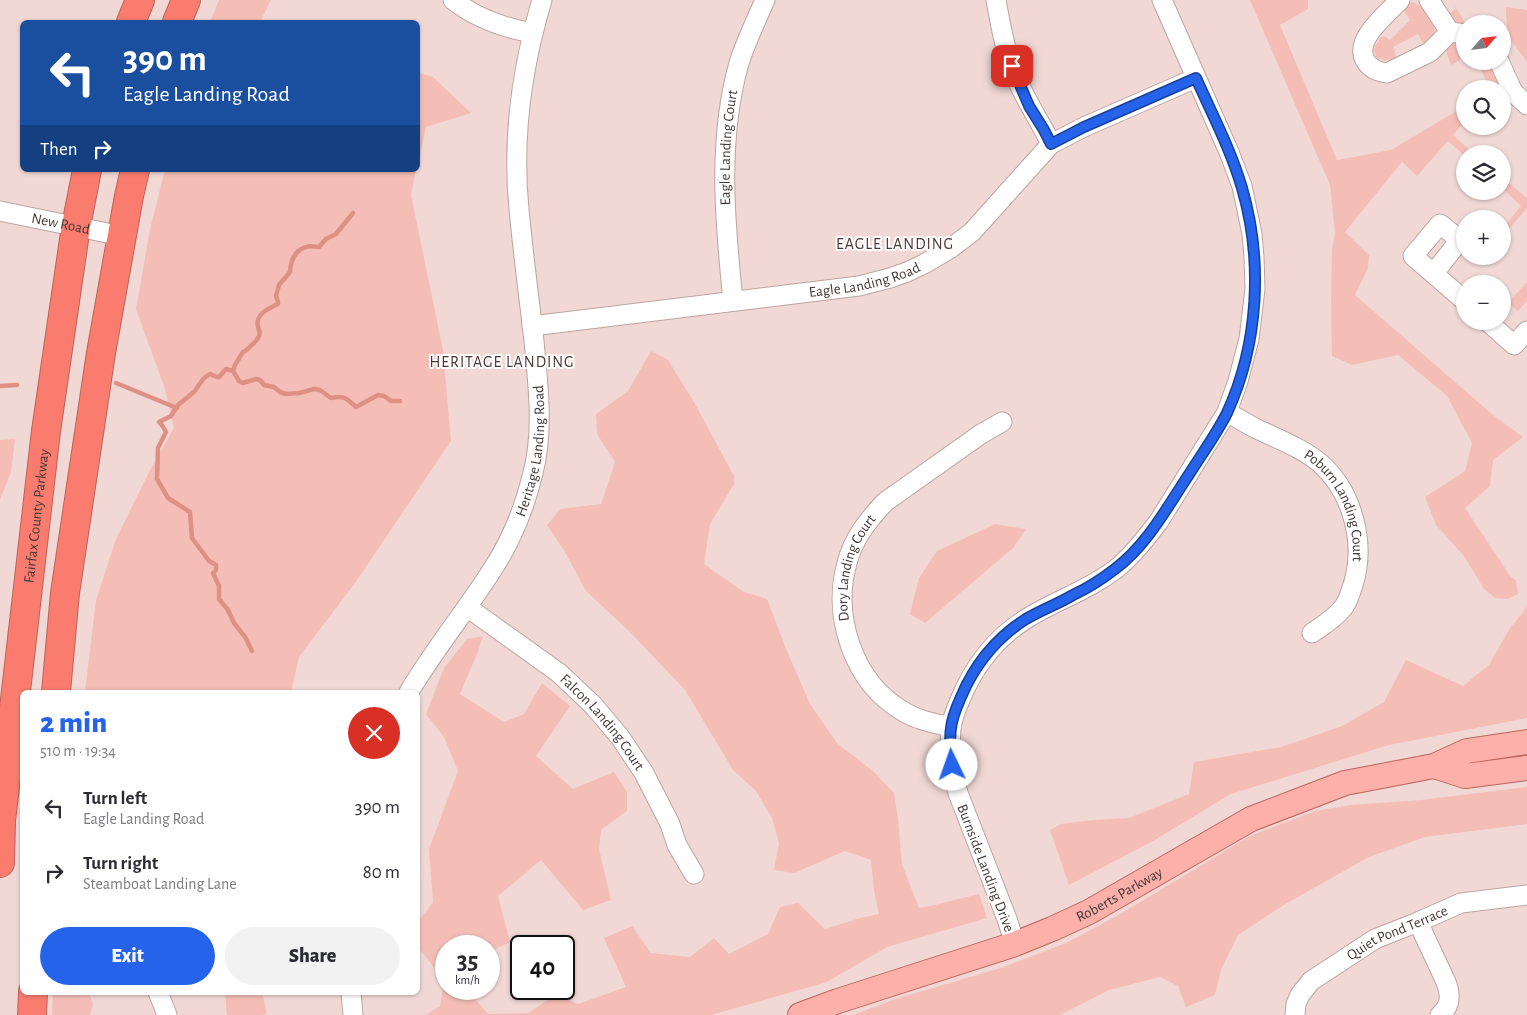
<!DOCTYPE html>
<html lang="en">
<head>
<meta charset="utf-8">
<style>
	body { margin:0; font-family:"Alegreya Sans",sans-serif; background:#f2f2f3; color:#2b2b33; height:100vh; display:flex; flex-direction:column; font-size:19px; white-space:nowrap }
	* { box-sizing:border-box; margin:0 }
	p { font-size:16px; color:#7c7c81 }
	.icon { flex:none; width:28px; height:28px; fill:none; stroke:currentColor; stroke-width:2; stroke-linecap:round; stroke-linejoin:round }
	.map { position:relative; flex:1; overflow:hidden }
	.side { position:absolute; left:20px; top:690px; width:400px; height:305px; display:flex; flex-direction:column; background:#fff; border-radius:8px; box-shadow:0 1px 4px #0004 }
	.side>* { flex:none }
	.hud { position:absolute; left:20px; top:20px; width:400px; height:152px; border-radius:8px; box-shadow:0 1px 4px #0004; background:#1a4fa0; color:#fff; overflow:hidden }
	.needle { width:32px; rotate:62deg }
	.controls { position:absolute; left:1456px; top:15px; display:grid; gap:10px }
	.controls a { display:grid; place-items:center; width:55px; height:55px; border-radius:50%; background:#fff; box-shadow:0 1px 4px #0004; font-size:25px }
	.speed { position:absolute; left:435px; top:935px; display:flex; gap:10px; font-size:25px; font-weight:700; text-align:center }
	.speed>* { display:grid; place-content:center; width:65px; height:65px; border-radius:50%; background:#fff; box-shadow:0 1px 4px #0004; line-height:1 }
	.speed small { font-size:12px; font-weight:400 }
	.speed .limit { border:2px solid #111; border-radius:8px; background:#fff; color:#111 }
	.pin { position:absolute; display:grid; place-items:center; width:42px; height:42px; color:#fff; margin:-21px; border-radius:10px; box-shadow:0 2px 8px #0006 }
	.me { position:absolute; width:55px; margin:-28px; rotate:357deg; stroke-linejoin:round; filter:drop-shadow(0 0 4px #0008) }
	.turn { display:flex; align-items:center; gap:18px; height:105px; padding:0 20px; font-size:22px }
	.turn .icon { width:65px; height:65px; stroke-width:2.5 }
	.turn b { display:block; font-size:35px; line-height:42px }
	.then { display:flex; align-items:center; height:48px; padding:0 20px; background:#0003; gap:10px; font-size:19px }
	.round { display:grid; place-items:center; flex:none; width:52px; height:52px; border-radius:26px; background:#f2f2f3 }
	.summary { display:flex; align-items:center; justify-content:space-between; height:85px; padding:0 20px }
	h1 { font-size:30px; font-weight:800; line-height:38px; color:#2563eb }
	.button { display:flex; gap:10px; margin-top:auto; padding:10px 20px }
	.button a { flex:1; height:58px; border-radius:30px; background:#2563eb; color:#fff; font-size:20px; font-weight:800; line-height:58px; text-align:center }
	.button a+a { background:#f2f2f3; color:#2b2b33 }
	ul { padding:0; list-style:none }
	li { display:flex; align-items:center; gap:15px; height:65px; padding:0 20px }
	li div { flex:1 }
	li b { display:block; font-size:19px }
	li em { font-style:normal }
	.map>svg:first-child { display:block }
	.green { fill:#f4beb7 }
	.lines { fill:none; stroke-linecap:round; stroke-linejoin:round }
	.stream { stroke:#de9085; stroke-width:4.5 }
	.minor-casing { stroke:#bba4a0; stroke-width:21 }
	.major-casing { stroke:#ba645b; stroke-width:26 }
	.highway-casing { stroke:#ba645b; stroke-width:30 }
	.minor { stroke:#fff; stroke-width:19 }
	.major { stroke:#fcb0a9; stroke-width:24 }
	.highway { stroke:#fa7c6f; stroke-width:28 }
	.route-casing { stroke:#184099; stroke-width:12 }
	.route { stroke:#2563eb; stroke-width:9 }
	.labels { text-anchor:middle; stroke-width:4; stroke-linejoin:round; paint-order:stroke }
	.street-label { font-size:15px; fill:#423837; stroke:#fff }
	.neighbourhood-label { font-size:16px; letter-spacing:1px; fill:#4b3835; stroke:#fff }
</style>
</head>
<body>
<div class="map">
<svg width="1527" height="1015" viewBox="0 0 1527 1015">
	<rect width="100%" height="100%" fill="#f1d8d5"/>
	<path class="green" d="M219,0H271L260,22H210Z
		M1250,0H1308V9L1280,25L1337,160L1391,150L1465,106V121L1453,135L1474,154H1465V156L1448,141L1417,176L1402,162L1345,232L1369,255L1368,268L1355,295L1493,415L1523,437L1493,460L1490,486L1465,508L1511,577L1516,580L1518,594L1508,599L1495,598L1484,589L1464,556L1436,525L1425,497L1465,471L1472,443L1447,396L1398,355L1352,365L1332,356L1331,303L1332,250L1335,234L1330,185Z
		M1451,0L1466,24L1465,25L1453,21L1449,14L1456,9Z
		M1412,2C1424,5 1438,22 1434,34C1433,39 1429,41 1425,44L1423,43L1418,34L1393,47L1396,56L1395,58C1388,61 1383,61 1376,57L1374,48L1381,37L1384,36L1390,40L1410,20L1404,11L1405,5Z
		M1506,7L1527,10V62L1507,35Z
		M1455,41L1465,43V48L1460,60L1451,65L1446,51L1451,43Z
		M1477,61H1490L1502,89H1490Z
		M418,73L433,77L471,113L426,127L418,165Z
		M165,170H416L411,195L443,350L451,441L355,583L299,657L291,692H85L96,600L116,539L149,472L174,428L165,389L136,309L150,229Z
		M1503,178L1527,198V208L1503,236V228L1521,206L1503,189Z
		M1527,282V301L1518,311L1508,303Z
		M651,351L668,360L694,402L734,476V484L710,524L704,564L744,592L767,599L787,651L810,704L837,743L874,772L894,793L898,819L902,864L919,908L935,905L979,894L987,918L887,947L827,982L711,1015H426L440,1006L444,981L423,953L418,949V922L433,902L429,849L458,771L444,737L426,714L444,668L467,639L483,636L477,654L460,694L504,722L524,714L542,683L570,706L536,756L573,789L614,772L627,792V811L601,830L599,849L611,900L583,910L541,860L498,896L510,942L489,952V946H446V989H477L475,999L488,1014L528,1013L556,995L578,1004L626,987L604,938L632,926L651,953L690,957L714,938L729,954L768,934L780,907L798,903L825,929L860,918L879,914L874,891L871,860L845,851L794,873L774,870L779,843L772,818L756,791L733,770L685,690L631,633L586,591L565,552L547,525L560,509L601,504L615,462L597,434L596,414L628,391Z
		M15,439L11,472L0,500V440Z
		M995,524L1026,529L1013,548L925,623L910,614L919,578L937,551Z
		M1527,607V718L1389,745L1231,794L1153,841L1069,885L1050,830L1061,824L1093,820L1129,818L1189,794L1194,762L1281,747L1342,726L1384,702L1406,660L1463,686L1489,665L1510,628Z
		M1527,787V824L1425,837L1369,857L1287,903L1238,935L1221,970L1215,995L1186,1007L1178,986L1160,977L1109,990L1060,1015H853L898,998L1001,968L1066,943L1122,913L1250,836L1315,811L1350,805L1421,800Z
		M53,993H89L93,1004L90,1015H52Z
		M225,993H262L267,1013L263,1015H227Z"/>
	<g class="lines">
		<path class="stream" d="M233,371L235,365L243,352L245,351C250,347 257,341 259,336C261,331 259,332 258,327C255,314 268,309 278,304V302L276,296L279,285L290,272C291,254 301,243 319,247L326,239L336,234L353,213
			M116,383L177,408
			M0,386L17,385
			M252,651L245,637L234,623L228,610L219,599V586L213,573L216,570V565L209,561L192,538L190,512L168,498L157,479L158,448L166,432C164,429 163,425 159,422L171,416L178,405L194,392L204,378L210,374L217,377H219L226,369L233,371L239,381L243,383L256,379L260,380L264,385L274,387L280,392L286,394L299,393L314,389L320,390L331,398C345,395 346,398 356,407L378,395L384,396L391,401H400"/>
		<g class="minor-casing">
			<g id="minor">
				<path d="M453,0C476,18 504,28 533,33"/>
				<path d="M996,0C1001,28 1006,56 1018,82C1028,104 1041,123 1051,144"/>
				<path d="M1400,0C1386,15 1354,39 1365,60C1370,69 1378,72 1387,73L1430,52L1450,32"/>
				<path d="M1429,0L1450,32L1465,34"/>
				<path d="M1499,61L1513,92L1527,105"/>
				<path id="s1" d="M0,211L122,236"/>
				<path d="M1434,273L1460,240L1440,224L1413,256L1465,301"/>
				<path id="s2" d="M733,301C725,222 717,141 739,63C746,41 756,21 765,0"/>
				<path d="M1487,321L1514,345L1527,331"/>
				<path id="s3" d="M532,326L859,286L890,278L907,272L924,264L951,248L972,232L1051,144L1084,127L1196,78"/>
				<path id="s4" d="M1227,412C1237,418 1247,424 1257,429C1278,439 1302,448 1320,463C1353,492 1366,544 1353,585C1350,593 1348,603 1342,609C1334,619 1322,626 1312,633"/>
				<path id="s5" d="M467,607L559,673L593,705L620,737L644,773L670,824L677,845L694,874"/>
				<path id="s6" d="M409,692C435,648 467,610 494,567C512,539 525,506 533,473C544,430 538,385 534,341C529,297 523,253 519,209C512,139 522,67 542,0"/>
				<path id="s7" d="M951,727C934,723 916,720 901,710C853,681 832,616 847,563C853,539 868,520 885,502L981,434L1002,422"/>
				<path d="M1418,922L1446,982C1451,995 1451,1006 1440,1015"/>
				<path d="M1015,944L1007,919L958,793C952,772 949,751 951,729C952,719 956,709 960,700C974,666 994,639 1026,619C1056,600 1087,591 1116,569C1133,555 1146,538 1159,521L1227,412L1238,381L1249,339L1255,289L1254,257L1252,234L1242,186L1229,152L1162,0"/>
				<path d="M158,992L167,1015"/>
				<path d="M351,992L353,1015"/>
				<path id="s8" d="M1295,1015L1296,1004L1300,995L1311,981L1375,939L1418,922L1461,903L1527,895"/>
			</g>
		</g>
		<g class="major-casing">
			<g id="major">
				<path d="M1434,766L1465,776L1527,768"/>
				<path id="s9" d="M800,1015L838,1001L1015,944L1052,929L1089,912L1251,819L1345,783L1434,766L1467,751L1527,742"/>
			</g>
		</g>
		<g class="highway-casing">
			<g id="highway">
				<path d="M131,22L140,0"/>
				<path d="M177,22L186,0"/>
				<path d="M56,692L65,593L101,353L129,196L135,170"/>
				<path id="s10" d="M0,863L1,821L46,431L76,226L87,170"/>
				<path d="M32,1015L33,992"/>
			</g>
		</g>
		<use href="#minor" class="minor"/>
		<use href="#major" class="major"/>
		<use href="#highway" class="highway"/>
	</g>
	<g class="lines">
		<g class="route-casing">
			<path id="route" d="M952,765C951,753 949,740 951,728C952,717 957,706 961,697C975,664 996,638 1026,619C1041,610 1058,604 1073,595C1088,588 1102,579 1115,569C1147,545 1166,509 1188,476C1201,455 1216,435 1227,413C1259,343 1263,260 1242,188C1231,150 1212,114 1196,78L1084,127L1051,144L1044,130L1029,106L1012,66"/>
		</g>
		<use href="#route" class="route"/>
	</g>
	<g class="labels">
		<g class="street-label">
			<text dy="5" stroke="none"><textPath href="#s2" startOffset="154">Eagle Landing Court</textPath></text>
			<text dy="5" stroke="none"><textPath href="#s1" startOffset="62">New Road</textPath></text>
			<text dy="5" stroke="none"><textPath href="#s3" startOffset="336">Eagle Landing Road</textPath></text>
			<text dy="5" stroke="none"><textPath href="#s6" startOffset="275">Heritage Landing Road</textPath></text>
			<text dy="5" stroke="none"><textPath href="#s4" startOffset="152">Poburn Landing Court</textPath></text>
			<text dy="5" stroke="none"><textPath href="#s10" startOffset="349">Fairfax County Parkway</textPath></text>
			<text dy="5" stroke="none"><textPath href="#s7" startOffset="218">Dory Landing Court</textPath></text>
			<text dy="5" stroke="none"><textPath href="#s5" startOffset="179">Falcon Landing Court</textPath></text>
			<text transform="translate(986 868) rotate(69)" y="5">Burnside Landing Drive</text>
			<text dy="5" stroke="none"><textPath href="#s9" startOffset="342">Roberts Parkway</textPath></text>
			<text dy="5" stroke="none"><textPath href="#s8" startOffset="138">Quiet Pond Terrace</textPath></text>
		</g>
		<g class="neighbourhood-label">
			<text x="895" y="249">EAGLE LANDING</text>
			<text x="502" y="367">HERITAGE LANDING</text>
		</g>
	</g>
</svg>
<div class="controls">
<a><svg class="needle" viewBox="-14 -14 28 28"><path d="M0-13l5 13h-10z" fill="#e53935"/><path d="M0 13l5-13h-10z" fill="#7c7c81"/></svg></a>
<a><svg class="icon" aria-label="search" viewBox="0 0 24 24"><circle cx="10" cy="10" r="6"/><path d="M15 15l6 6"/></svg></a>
<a><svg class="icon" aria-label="layers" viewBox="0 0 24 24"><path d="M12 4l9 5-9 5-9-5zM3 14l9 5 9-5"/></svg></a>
<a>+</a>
<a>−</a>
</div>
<div class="speed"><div>35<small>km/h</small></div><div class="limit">40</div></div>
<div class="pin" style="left:1012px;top:66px;background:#d93025"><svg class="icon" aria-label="arrive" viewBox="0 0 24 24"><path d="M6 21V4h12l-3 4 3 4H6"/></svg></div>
<svg class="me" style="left:952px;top:765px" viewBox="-20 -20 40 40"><circle r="19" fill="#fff"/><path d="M0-13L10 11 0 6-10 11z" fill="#2563eb"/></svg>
<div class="hud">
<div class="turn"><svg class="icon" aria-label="left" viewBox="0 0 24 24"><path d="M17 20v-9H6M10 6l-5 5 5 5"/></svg><div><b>390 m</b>Eagle Landing Road</div></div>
<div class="then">Then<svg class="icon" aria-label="right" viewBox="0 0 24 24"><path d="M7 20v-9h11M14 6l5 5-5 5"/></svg></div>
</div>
<section class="side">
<div class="summary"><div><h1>2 min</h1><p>510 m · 19:34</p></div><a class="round" style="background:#d93025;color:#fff"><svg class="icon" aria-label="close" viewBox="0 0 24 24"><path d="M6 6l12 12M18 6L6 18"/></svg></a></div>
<ul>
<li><svg class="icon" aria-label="left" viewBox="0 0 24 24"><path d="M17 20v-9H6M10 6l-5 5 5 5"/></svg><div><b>Turn left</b><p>Eagle Landing Road</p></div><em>390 m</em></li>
<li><svg class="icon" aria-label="right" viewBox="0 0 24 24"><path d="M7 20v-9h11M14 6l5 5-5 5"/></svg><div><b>Turn right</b><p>Steamboat Landing Lane</p></div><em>80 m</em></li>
</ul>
<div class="button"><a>Exit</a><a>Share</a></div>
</section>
</div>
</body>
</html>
